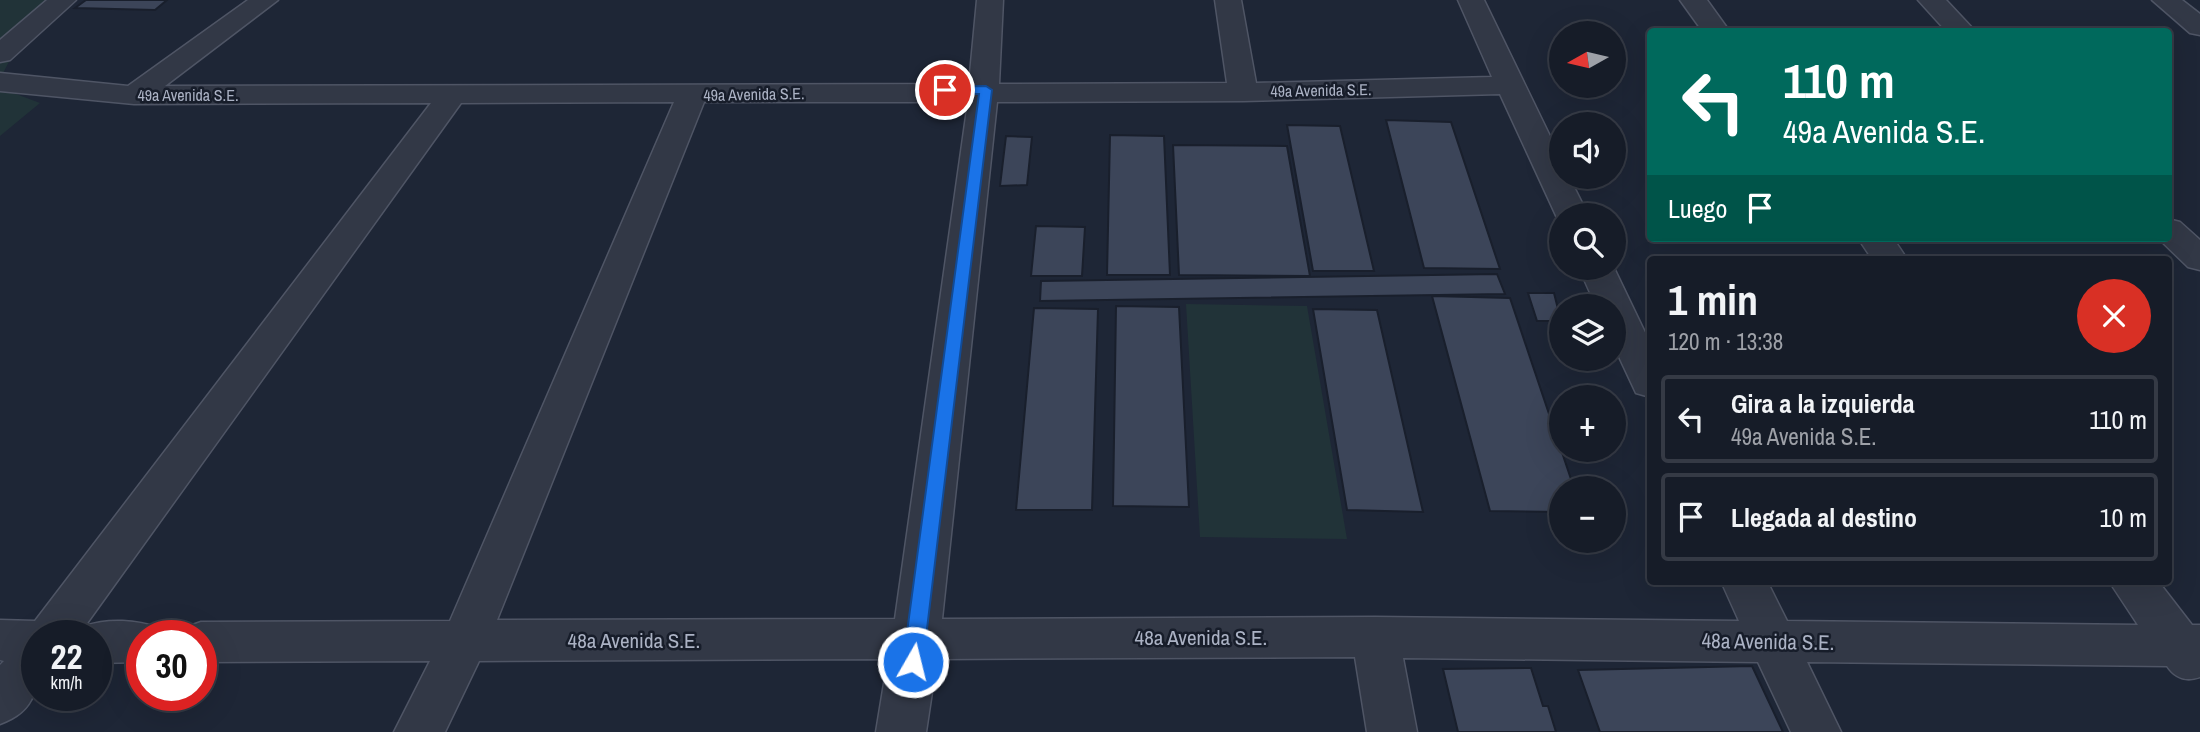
<!DOCTYPE html>
<html lang="es">
<head>
<meta charset="utf-8">
<style>
	body { margin:0; font-family:"Archivo Narrow",sans-serif; background:#1f2530; color:#f1f3f6; height:100vh; display:flex; flex-direction:column; font-size:26px; white-space:nowrap }
	* { box-sizing:border-box; margin:0 }
	p { font-size:23px; color:#9ea1a8 }
	.icon { flex:none; width:38px; height:38px; fill:none; stroke:currentColor; stroke-width:2; stroke-linecap:round; stroke-linejoin:round }
	.map { position:relative; flex:1; overflow:hidden }
	.details { position:absolute; left:1647px; top:256px; width:525px; height:329px; display:flex; flex-direction:column; background:#161c28; border-radius:7px; box-shadow:0 7px 28px #0002,0 0 0 2px #353a45 }
	.details>* { flex:none }
	.hud { position:absolute; left:1647px; top:28px; width:525px; height:214px; border-radius:7px; box-shadow:0 7px 28px #0002,0 0 0 2px #353a45; background:#00695c; color:#fff; overflow:hidden }
	.needle { width:46px; rotate:262deg }
	.fabs { position:absolute; left:1549px; top:21px; display:grid; gap:14px }
	.fabs a { display:grid; place-items:center; width:77px; height:77px; border-radius:50%; background:#161c28; box-shadow:0 7px 28px #0002,0 0 0 2px #353a45; font-size:35px }
	.speed { position:absolute; left:21px; top:620px; display:flex; gap:14px; font-size:35px; font-weight:700; text-align:center }
	.speed>* { display:grid; place-content:center; width:91px; height:91px; border-radius:50%; background:#161c28; box-shadow:0 7px 28px #0002,0 0 0 2px #353a45; line-height:1 }
	.speed small { font-size:18px; font-weight:400 }
	.speed .limit { border:10px solid #d22; background:#fff; color:#111 }
	.pin { position:absolute; display:grid; place-items:center; width:60px; height:60px; color:#fff; margin:-30px; border:4px solid #fff; border-radius:50%; box-shadow:0 2px 7px #0007 }
	.me { position:absolute; width:77px; margin:-38px; rotate:8deg; stroke-linejoin:round; filter:drop-shadow(0 0 5px #0008) }
	.turn { display:flex; align-items:center; gap:24px; height:147px; padding:0 21px; font-size:32px }
	.turn .icon { width:91px; height:91px; stroke-width:2.5 }
	.turn b { display:block; font-size:49px; line-height:60px }
	.then { display:flex; align-items:center; height:66px; padding:0 21px; background:#0003; gap:14px; font-size:26px }
	.round { display:grid; place-items:center; flex:none; width:74px; height:74px; border-radius:37px; background:#1f2530 }
	.head { display:flex; align-items:center; justify-content:space-between; height:119px; padding:0 21px }
	h1 { font-size:42px; font-weight:700; line-height:52px }
	ul { padding:0; list-style:none }
	li { display:flex; align-items:center; gap:21px; height:88px; margin:0 14px 10px; padding:0 7px; border:4px solid #353a45; border-radius:7px }
	li div { flex:1 }
	li b { display:block; font-size:26px }
	li em { font-style:normal }
	.map>svg:first-child { display:block }
	.green { fill:#213338 }
	.building { fill:#3c4559; stroke:#191f2c; stroke-width:2 }
	.lines { fill:none; stroke-linecap:round; stroke-linejoin:round }
	.minor-casing { stroke:#4f5565; stroke-width:3 }
	.minor { fill:#323846; fill-rule:evenodd }
	.route { fill:#1a73e8; stroke:#114b97; stroke-width:2 }
	.labels { text-anchor:middle; stroke-width:5; stroke-linejoin:round; paint-order:stroke }
	.far-street-label { font-size:16px; fill:#abb2c4; stroke:#171d2a }
	.near-street-label { font-size:21px; fill:#abb2c4; stroke:#171d2a }
</style>
</head>
<body>
<div class="map">
<svg width="2200" height="732" viewBox="0 0 2200 732">
	<rect width="100%" height="100%" fill="#1e2636"/>
	<path class="green" d="M0,0H72C43,23 12,45 0,82Z
		M0,88L40,103L0,136Z
		M1186,304L1307,306L1347,539L1200,537Z"/>
	<path class="building" d="M86,0H167L155,10L75,8Z
		M1386,120L1451,122L1500,269L1424,268Z
		M1287,125L1340,126L1374,271H1313Z
		M1110,135L1164,136L1170,275H1107Z
		M1006,136L1032,137L1027,185L1000,186Z
		M1173,145L1287,146L1310,276L1179,275Z
		M1036,226L1085,227L1082,276H1031Z
		M1497,274L1505,294L1040,301L1041,281Z
		M1528,293H1554L1561,321H1537Z
		M1432,296L1510,298L1574,488H1561V512L1490,511Z
		M1116,306L1179,307L1189,507L1113,506Z
		M1034,308L1098,309L1092,510H1016Z
		M1313,309L1377,310L1423,512L1347,510Z
		M1752,666L1783,732H1600L1578,670Z
		M1531,668L1543,706H1548L1556,732H1458L1443,669Z"/>
	<g class="lines">
		<g class="minor-casing">
			<path id="minor" d="M47,0H76L10,60L0,62V40Z
				M248,0H278L165,86L969,84L977,0H1003L999,84L1227,83L1215,0H1241L1256,83L1492,77L1458,0H1484L1561,159V177H1569L1588,215H1561L1559,222L1500,94L1243,101L997,102L942,619L1375,617L1739,621L1721,581H1767L1787,621L2138,625L2109,581H2158L2192,625H2200V677C2186,682 2175,678 2167,666L1807,662L1841,732H1791L1758,662L1403,658L1417,732H1367L1355,657L937,659L926,732H876L888,659L479,661L445,732H394L430,661L201,662V635H180L184,628L201,622L450,621L674,102L461,103L85,626C108,618 137,620 159,628L163,635H142V662L96,663V635H37C37,675 45,708 0,724V665L4,661L0,660V620L35,621L431,103L134,104L0,91V73L128,86ZM704,102H968L895,619L497,620Z
				M1680,0H1707L1730,32H1703Z
				M1918,0H1946L1976,32H1947Z
				M2152,0H2182L2200,14V35L2190,33Z
				M2168,219L2180,222L2200,240V270L2188,267L2158,238H2168Z
				M1858,238H1893L1907,259H1872Z
				M1579,268H1614L1650,343V397L1636,393L1614,346V306H1596Z"/>
		</g>
		<use href="#minor" class="minor"/>
	</g>
	<path class="route" d="M986,86L992,90L923,662L920,668L913,671L906,668L903,662L979,94H945L939,90L945,87Z"/>
	<g class="labels">
		<g class="far-street-label">
			<text transform="translate(1321 90) rotate(-1)" y="6">49a Avenida S.E.</text>
			<text transform="translate(754 94) rotate(-1)" y="6">49a Avenida S.E.</text>
			<text x="188" y="101">49a Avenida S.E.</text>
		</g>
		<g class="near-street-label">
			<text x="1201" y="645">48a Avenida S.E.</text>
			<text x="634" y="648">48a Avenida S.E.</text>
			<text transform="translate(1768 642) rotate(1)" y="7">48a Avenida S.E.</text>
		</g>
	</g>
</svg>
<div class="fabs">
<a><svg class="needle" viewBox="-14 -14 28 28"><path d="M0-13l5 13h-10z" fill="#e53935"/><path d="M0 13l5-13h-10z" fill="#9ea1a8"/></svg></a>
<a><svg class="icon" aria-label="sound" viewBox="0 0 24 24"><path d="M4 9h4l5-4v14l-5-4H4zM17 9q2 3 0 6"/></svg></a>
<a><svg class="icon" aria-label="search" viewBox="0 0 24 24"><circle cx="10" cy="10" r="6"/><path d="M15 15l6 6"/></svg></a>
<a><svg class="icon" aria-label="layers" viewBox="0 0 24 24"><path d="M12 4l9 5-9 5-9-5zM3 14l9 5 9-5"/></svg></a>
<a>+</a>
<a>−</a>
</div>
<div class="speed"><div>22<small>km/h</small></div><div class="limit">30</div></div>
<div class="pin" style="left:945px;top:90px;background:#d93025"><svg class="icon" aria-label="arrive" viewBox="0 0 24 24"><path d="M6 21V4h12l-3 4 3 4H6"/></svg></div>
<svg class="me" style="left:913px;top:662px" viewBox="-20 -20 40 40"><circle r="17" fill="#1a73e8" stroke="#fff" stroke-width="3"/><path d="M0-11L8 9 0 5-8 9z" fill="#fff"/></svg>
<div class="hud">
<div class="turn"><svg class="icon" aria-label="left" viewBox="0 0 24 24"><path d="M17 20v-9H6M10 6l-5 5 5 5"/></svg><div><b>110 m</b>49a Avenida S.E.</div></div>
<div class="then">Luego<svg class="icon" aria-label="arrive" viewBox="0 0 24 24"><path d="M6 21V4h12l-3 4 3 4H6"/></svg></div>
</div>
<section class="details">
<div class="head"><div><h1>1 min</h1><p>120 m · 13:38</p></div><a class="round" style="background:#d93025;color:#fff"><svg class="icon" aria-label="close" viewBox="0 0 24 24"><path d="M6 6l12 12M18 6L6 18"/></svg></a></div>
<ul>
<li><svg class="icon" aria-label="left" viewBox="0 0 24 24"><path d="M17 20v-9H6M10 6l-5 5 5 5"/></svg><div><b>Gira a la izquierda</b><p>49a Avenida S.E.</p></div><em>110 m</em></li>
<li><svg class="icon" aria-label="arrive" viewBox="0 0 24 24"><path d="M6 21V4h12l-3 4 3 4H6"/></svg><div><b>Llegada al destino</b></div><em>10 m</em></li>
</ul>
</section>
</div>
</body>
</html>
